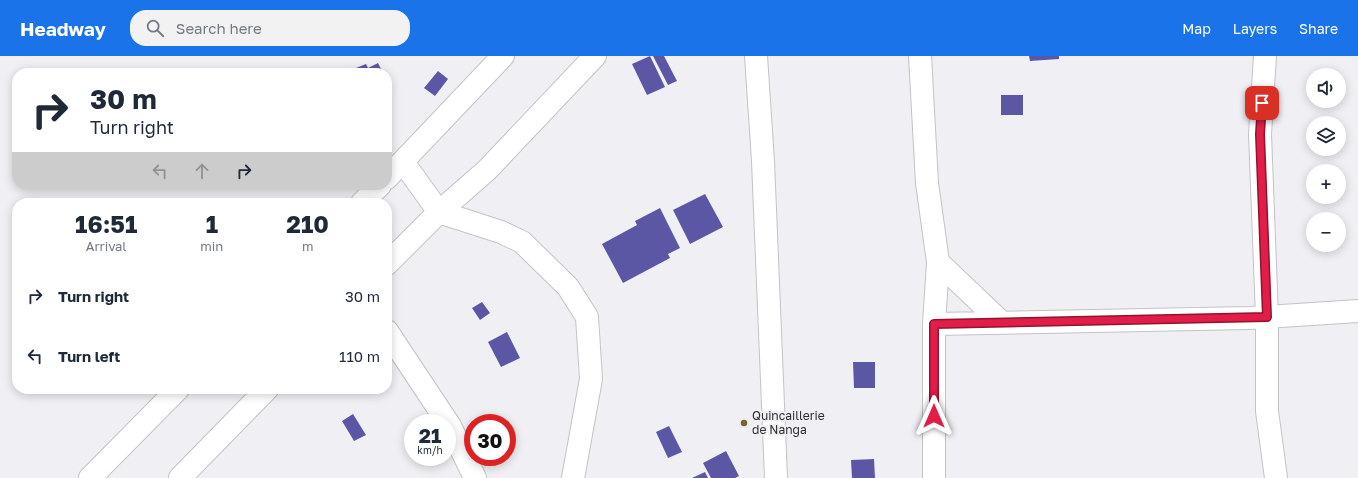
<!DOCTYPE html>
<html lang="en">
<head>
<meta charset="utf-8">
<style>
	body { margin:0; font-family:"Golos Text",sans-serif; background:#f2f2f3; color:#1f2937; height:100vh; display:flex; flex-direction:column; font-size:15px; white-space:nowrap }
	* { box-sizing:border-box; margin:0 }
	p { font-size:13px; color:#747a83 }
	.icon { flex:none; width:22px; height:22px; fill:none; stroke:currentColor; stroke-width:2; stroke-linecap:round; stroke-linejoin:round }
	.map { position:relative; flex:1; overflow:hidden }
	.sheet { position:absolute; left:12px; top:142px; width:380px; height:196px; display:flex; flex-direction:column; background:#fff; border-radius:16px; box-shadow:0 2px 10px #0003 }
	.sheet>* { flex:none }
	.guide { position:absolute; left:12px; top:12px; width:380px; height:122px; border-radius:16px; box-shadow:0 2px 10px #0003; background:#fff; color:#1f2937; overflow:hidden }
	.buttons { position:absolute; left:1306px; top:12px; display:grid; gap:8px }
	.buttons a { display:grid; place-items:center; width:40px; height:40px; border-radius:50%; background:#fff; box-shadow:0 2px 10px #0003; font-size:20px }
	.speed { position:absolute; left:404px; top:358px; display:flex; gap:8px; font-size:20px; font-weight:700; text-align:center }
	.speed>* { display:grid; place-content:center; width:52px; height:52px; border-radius:50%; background:#fff; box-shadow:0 2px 10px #0003; line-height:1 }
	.speed small { font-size:10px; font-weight:400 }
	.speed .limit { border:6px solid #d22; background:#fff; color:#111 }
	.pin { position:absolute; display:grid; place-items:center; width:34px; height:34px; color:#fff; margin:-17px; border-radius:8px; box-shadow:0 2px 6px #0006 }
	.me { position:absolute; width:44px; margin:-22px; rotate:0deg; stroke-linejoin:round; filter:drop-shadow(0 0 3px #0008) }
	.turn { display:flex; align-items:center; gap:14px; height:84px; padding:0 12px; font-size:18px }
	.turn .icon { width:52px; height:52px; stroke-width:2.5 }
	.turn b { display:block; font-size:28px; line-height:34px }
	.lanes { display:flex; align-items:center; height:38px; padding:0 12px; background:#0003; justify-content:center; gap:20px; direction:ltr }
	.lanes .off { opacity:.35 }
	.eta { display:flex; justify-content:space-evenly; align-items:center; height:68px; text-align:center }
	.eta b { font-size:24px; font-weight:700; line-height:28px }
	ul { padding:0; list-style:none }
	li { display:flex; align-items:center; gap:12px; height:60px; padding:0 12px }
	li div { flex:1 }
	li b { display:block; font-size:15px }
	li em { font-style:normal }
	header { display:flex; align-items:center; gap:24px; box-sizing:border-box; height:56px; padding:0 20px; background:#1a73e8; color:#fff }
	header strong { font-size:19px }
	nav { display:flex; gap:22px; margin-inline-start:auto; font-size:14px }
	.search { width:280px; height:36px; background:#f2f2f3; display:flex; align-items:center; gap:10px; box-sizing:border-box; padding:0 14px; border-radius:16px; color:#747a83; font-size:15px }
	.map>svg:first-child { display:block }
	.building { fill:#5c57a5 }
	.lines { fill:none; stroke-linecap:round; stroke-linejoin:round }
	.minor-casing { stroke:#c3c3c7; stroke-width:24 }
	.minor { stroke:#fff; stroke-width:22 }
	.route-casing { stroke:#92132f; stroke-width:10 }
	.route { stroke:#e11d48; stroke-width:7 }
	.poi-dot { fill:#7b6233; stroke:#f0f0f4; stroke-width:1.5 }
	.labels { text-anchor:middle; stroke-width:4; stroke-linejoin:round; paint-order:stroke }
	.poi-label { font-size:12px; fill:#2d2d2e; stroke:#f0f0f4; text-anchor:start }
</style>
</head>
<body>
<header>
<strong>Headway</strong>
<div class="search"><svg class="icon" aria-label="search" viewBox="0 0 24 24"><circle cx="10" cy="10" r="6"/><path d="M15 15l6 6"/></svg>Search here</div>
<nav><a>Map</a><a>Layers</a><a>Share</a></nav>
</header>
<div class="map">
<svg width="1358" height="422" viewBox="0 0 1358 422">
	<rect width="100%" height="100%" fill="#f0f0f4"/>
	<path class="building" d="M650,0L665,31L647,39L632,8Z
		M653,0H664L677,25L668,29Z
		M1029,0H1059V3L1030,5Z
		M378,7L383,17H358L356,12L366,8L368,12Z
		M438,15L448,23L435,40L424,32Z
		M1001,39H1023V59H1001Z
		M705,138L723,171L690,188L673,154Z
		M660,152L680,192L668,198L670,202L623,227L602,188L637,169L635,165Z
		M482,246L490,257L480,264L472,252Z
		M507,276L520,302L501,311L488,286Z
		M853,306H875V332H854Z
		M353,358L366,379L354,385L342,365Z
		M669,370L682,396L668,402L656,376Z
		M726,395L739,420L735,422H711L703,407Z
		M874,403L875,422H852L851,404Z
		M705,416L708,422H692Z"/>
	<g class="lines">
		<g class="minor-casing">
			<path id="minor" d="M756,0L763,105L776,422
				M920,0L927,127L938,206L934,268V422
				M1265,0L1260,78L1267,261V355L1276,422
				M403,106L439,156L501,176L522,186L568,231L587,261L591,323L573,422
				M387,122L503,0
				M362,147L380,129
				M938,206L1001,266
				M387,208L439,156L487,114L595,0
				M934,268L1249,262L1358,255
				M387,275L450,370L475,422
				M90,422L178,333
				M180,422L267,333"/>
		</g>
		<use href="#minor" class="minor"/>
	</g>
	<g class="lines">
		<g class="route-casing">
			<path id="route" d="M934,360V268L1267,261L1260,78L1262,47"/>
		</g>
		<use href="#route" class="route"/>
	</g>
	<circle class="poi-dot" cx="744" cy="367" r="4"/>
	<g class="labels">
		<g class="poi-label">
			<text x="752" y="364">Quincaillerie<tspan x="752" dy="14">de Nanga</tspan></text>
		</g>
	</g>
</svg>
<div class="buttons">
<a><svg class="icon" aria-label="sound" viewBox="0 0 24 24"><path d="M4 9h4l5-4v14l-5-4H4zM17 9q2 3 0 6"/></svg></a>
<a><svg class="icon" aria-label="layers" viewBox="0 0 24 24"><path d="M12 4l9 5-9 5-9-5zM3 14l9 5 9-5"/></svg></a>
<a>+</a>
<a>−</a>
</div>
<div class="speed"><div>21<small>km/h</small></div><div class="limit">30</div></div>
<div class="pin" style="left:1262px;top:47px;background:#d93025"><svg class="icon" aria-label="arrive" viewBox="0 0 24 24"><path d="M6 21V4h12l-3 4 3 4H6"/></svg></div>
<svg class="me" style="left:934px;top:360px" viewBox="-20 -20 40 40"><path d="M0-17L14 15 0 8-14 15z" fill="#e11d48" stroke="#fff" stroke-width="4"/></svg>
<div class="guide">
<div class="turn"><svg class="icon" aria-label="right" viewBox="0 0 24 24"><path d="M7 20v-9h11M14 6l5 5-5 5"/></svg><div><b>30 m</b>Turn right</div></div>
<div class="lanes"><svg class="icon off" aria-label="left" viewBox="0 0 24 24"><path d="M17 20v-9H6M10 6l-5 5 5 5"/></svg><svg class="icon off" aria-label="ahead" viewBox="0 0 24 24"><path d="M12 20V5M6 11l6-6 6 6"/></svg><svg class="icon" aria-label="right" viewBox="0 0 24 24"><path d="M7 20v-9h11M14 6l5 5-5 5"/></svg></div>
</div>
<section class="sheet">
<div class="eta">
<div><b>16:51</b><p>Arrival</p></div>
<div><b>1</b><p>min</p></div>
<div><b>210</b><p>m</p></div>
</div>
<ul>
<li><svg class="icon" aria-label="right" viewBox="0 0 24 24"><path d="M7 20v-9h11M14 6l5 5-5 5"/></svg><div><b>Turn right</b></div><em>30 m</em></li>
<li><svg class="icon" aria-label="left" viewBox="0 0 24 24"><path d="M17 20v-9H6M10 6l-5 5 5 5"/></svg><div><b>Turn left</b></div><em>110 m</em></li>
</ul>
</section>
</div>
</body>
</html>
